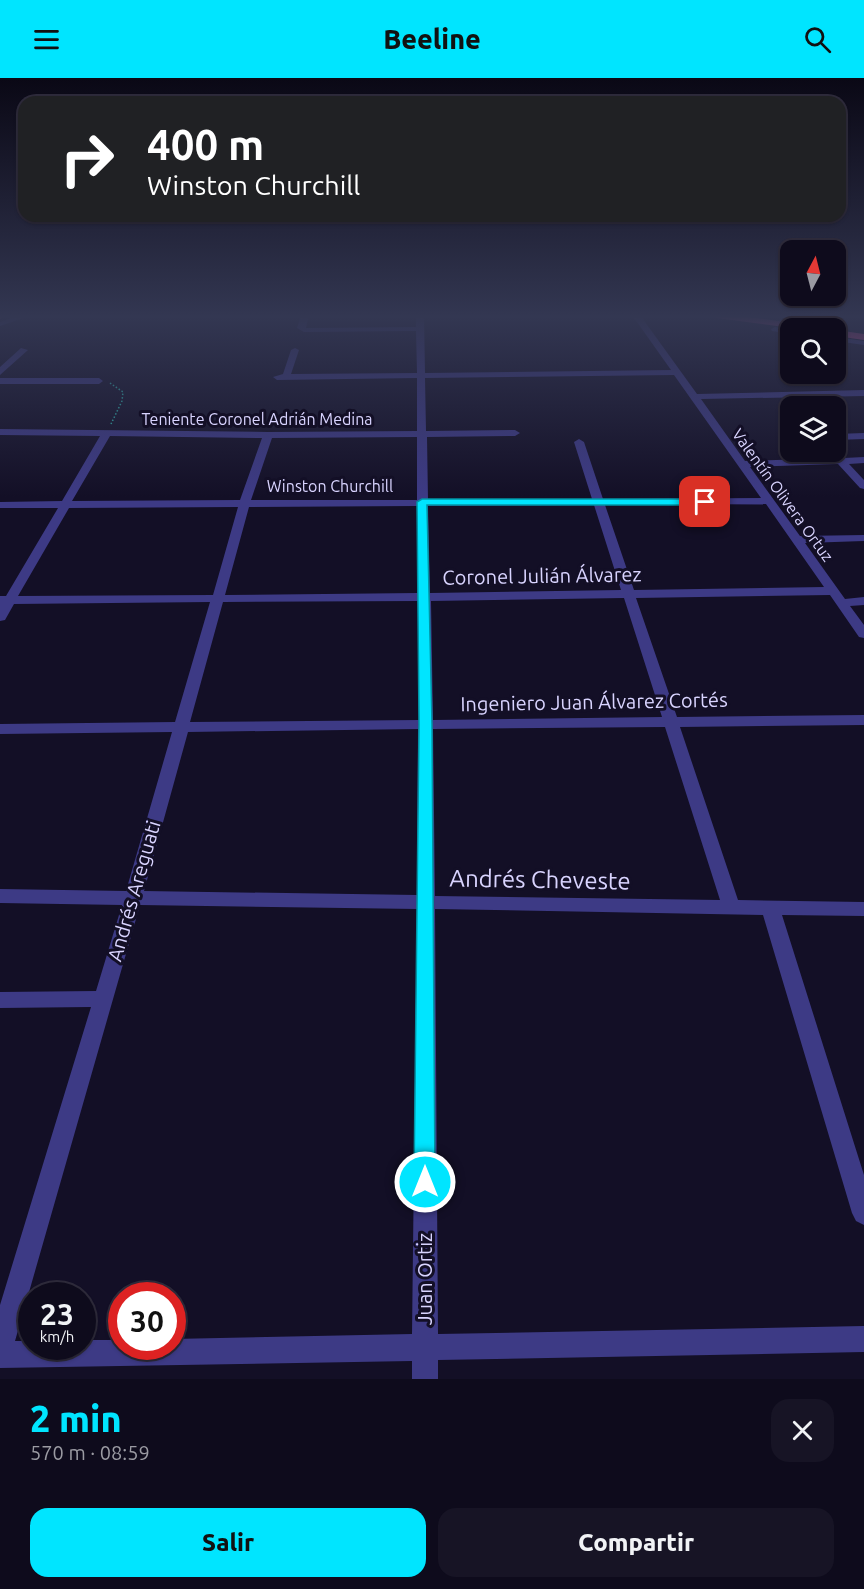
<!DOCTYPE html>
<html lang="es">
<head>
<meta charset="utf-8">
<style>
	body { margin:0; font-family:Ubuntu,sans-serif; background:#171425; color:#f1f3f6; height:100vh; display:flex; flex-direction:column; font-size:22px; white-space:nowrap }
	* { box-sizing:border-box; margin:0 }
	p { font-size:20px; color:#9b9ba3 }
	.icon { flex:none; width:33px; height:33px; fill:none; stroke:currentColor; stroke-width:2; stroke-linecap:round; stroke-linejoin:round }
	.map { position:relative; height:1301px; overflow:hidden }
	.side { display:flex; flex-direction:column; background:#0e0b1c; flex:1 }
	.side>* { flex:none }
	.banner { position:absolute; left:18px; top:18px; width:828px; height:126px; border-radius:18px; box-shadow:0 2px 4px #0004,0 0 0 2px #2e2b3b; background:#202124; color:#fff; overflow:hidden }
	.needle { width:39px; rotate:7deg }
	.tools { position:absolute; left:780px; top:162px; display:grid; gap:12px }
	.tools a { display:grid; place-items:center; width:66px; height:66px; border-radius:12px; background:#0e0b1c; box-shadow:0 2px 4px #0004,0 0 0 2px #2e2b3b; font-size:30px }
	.speed { position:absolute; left:18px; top:1204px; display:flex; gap:12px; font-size:30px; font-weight:700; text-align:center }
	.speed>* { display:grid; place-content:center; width:78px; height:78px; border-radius:50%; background:#0e0b1c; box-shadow:0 2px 4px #0004,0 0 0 2px #2e2b3b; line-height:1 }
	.speed small { font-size:15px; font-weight:400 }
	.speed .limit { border:9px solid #d22; background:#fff; color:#111 }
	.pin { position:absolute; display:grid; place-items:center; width:51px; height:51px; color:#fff; margin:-26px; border-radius:12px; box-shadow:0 3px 9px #0006 }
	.me { position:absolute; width:66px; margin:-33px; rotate:0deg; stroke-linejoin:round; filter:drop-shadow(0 0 4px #0008) }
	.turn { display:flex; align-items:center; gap:21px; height:126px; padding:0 30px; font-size:27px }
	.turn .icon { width:78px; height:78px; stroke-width:2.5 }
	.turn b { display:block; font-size:42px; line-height:51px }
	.round { display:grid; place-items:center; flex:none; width:63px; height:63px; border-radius:18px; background:#171425 }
	.summary { display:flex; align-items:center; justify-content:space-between; height:102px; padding:0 30px }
	h1 { font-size:36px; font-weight:800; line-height:45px; color:#00e5ff }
	.primary-button { display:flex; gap:12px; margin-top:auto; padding:12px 30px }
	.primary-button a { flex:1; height:69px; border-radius:18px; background:#00e5ff; color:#111; font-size:24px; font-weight:800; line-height:69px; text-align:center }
	.primary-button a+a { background:#171425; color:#f1f3f6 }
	header { display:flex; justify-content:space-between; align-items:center; height:78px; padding:0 30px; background:#00e5ff; color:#111; font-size:27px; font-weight:800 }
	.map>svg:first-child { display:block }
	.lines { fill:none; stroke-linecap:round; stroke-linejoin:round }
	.path { stroke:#2fb8b0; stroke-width:1.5; stroke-dasharray:1.5 2; stroke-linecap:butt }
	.minor { fill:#3d3a85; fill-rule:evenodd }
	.highway { fill:#ff4fa3; fill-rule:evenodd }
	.route { fill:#00e5ff; stroke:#0095a6; stroke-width:1.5 }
	.labels { text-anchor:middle; stroke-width:6; stroke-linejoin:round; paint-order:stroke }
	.far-street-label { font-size:16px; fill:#d9d4ff; stroke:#130f26 }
	.street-label { font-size:20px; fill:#d9d4ff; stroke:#130f26 }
	.near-street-label { font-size:24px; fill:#d9d4ff; stroke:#130f26 }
</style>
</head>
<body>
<header><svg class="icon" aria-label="menu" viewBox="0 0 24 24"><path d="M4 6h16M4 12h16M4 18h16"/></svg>Beeline<svg class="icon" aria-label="search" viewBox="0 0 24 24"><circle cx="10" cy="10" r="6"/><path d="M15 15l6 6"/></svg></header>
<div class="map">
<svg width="864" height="1301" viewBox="0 0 864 1301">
	<rect width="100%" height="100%" fill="#130f26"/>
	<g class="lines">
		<path class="path" d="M110,305L123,314L122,323L111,346"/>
		<path class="minor" d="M21,237H32L0,248V244Z
			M301,237H309L306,250L416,249V237H424L425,295L671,292L632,237H640L697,316L864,312V318L701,321L745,383L833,380L831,377L836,374L844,380L864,379V385L849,386L864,402V411L860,410L838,386L750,389L800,458L864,457V463L805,465L845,521L864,519V527L850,528L864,547V560L859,559L830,517L636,520L677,639L864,637V647L680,649L738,822L864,824V838L782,837L864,1097V1147L856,1143L852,1135L763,837L435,831L438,1256L864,1248V1274L438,1282V1301H412V1283L0,1290V1227L91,929L0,930V914L96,913L122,827L0,825V811L126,813L172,654L0,656V646L175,644L210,524L14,526L5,542L0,543V518H6L58,430H0V424L62,423L100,358L0,357V351L268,354L417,353V300L277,302L273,299L283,296L291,272L295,270L299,272L291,296L417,295L416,253L304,254L297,250ZM674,297L761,420L603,421L584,364L579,361L574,364L592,421L428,422L427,359L515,358L520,355L515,352L426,353L425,300ZM110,358L262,360L240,422L72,423ZM417,359V422H251L272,360ZM766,426L824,509L634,512L605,427ZM594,427L621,512L430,515L428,428ZM417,428L418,515L225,517L249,429ZM238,429L213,517L18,518L69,430ZM624,520L662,639L433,642L431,523ZM418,523L419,642L190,644L223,524ZM665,649L720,822L435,818L433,651ZM418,651L417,817L144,813L188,654ZM140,827L417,831L412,1256L172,1261V1269H122V1262H82V1269H32V1263H15Z
			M775,249L790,252V256L772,253L771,251Z
			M836,259L864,263V267L836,263Z
			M21,270L28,272L0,297V289Z
			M0,300H99L103,303L99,306H0Z
			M864,355V361L836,362V356Z"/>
		<path class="highway" d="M0,237H6L0,241Z
			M713,237H734L808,247L813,250H792L717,240Z
			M836,252L864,256V262L836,258Z"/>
	</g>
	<linearGradient id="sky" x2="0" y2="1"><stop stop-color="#0a0815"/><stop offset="0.57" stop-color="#333752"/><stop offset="1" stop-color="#333752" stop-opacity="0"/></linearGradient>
	<rect width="864" height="419" fill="url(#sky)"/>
	<path class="route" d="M422,421H705L710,424L705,427H427L432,646L435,1104L432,1111L425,1114L417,1111L414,1104L419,646L417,424Z"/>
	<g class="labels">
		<g class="far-street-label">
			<text x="257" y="347">Teniente Coronel Adrián Medina</text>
			<text x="330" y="414">Winston Churchill</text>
			<text transform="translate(783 417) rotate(54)" y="6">Valentín Olivera Ortuz</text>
		</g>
		<g class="street-label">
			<text transform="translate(542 498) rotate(-1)" y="7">Coronel Julián Álvarez</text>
			<text transform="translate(594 624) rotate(-1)" y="7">Ingeniero Juan Álvarez Cortés</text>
			<text transform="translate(134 813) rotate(-74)" y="7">Andrés Areguati</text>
			<text transform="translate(425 1201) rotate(-90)" y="7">Juan Ortiz</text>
		</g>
		<g class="near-street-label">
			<text transform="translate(540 802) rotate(1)" y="8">Andrés Cheveste</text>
		</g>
	</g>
</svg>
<div class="tools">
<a><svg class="needle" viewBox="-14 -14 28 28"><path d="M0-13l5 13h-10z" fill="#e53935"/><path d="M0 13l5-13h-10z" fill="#9b9ba3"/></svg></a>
<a><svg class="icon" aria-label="search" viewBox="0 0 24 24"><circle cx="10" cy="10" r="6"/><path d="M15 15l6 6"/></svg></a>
<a><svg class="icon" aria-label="layers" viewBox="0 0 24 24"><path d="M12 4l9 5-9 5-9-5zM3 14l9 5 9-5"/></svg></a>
</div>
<div class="speed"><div>23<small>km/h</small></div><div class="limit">30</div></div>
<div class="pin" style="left:705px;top:424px;background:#d93025"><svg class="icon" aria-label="arrive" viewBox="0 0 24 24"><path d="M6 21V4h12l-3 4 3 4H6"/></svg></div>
<svg class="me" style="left:425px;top:1104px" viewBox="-20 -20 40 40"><circle r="17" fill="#00e5ff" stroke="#fff" stroke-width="3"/><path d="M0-11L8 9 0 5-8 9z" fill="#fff"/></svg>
<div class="banner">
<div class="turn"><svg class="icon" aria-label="right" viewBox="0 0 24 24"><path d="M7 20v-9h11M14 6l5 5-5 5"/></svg><div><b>400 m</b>Winston Churchill</div></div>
</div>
</div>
<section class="side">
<div class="summary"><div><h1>2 min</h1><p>570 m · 08:59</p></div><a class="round"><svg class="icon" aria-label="close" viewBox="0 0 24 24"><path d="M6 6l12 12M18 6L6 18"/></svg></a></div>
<div class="primary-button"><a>Salir</a><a>Compartir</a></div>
</section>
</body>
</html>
